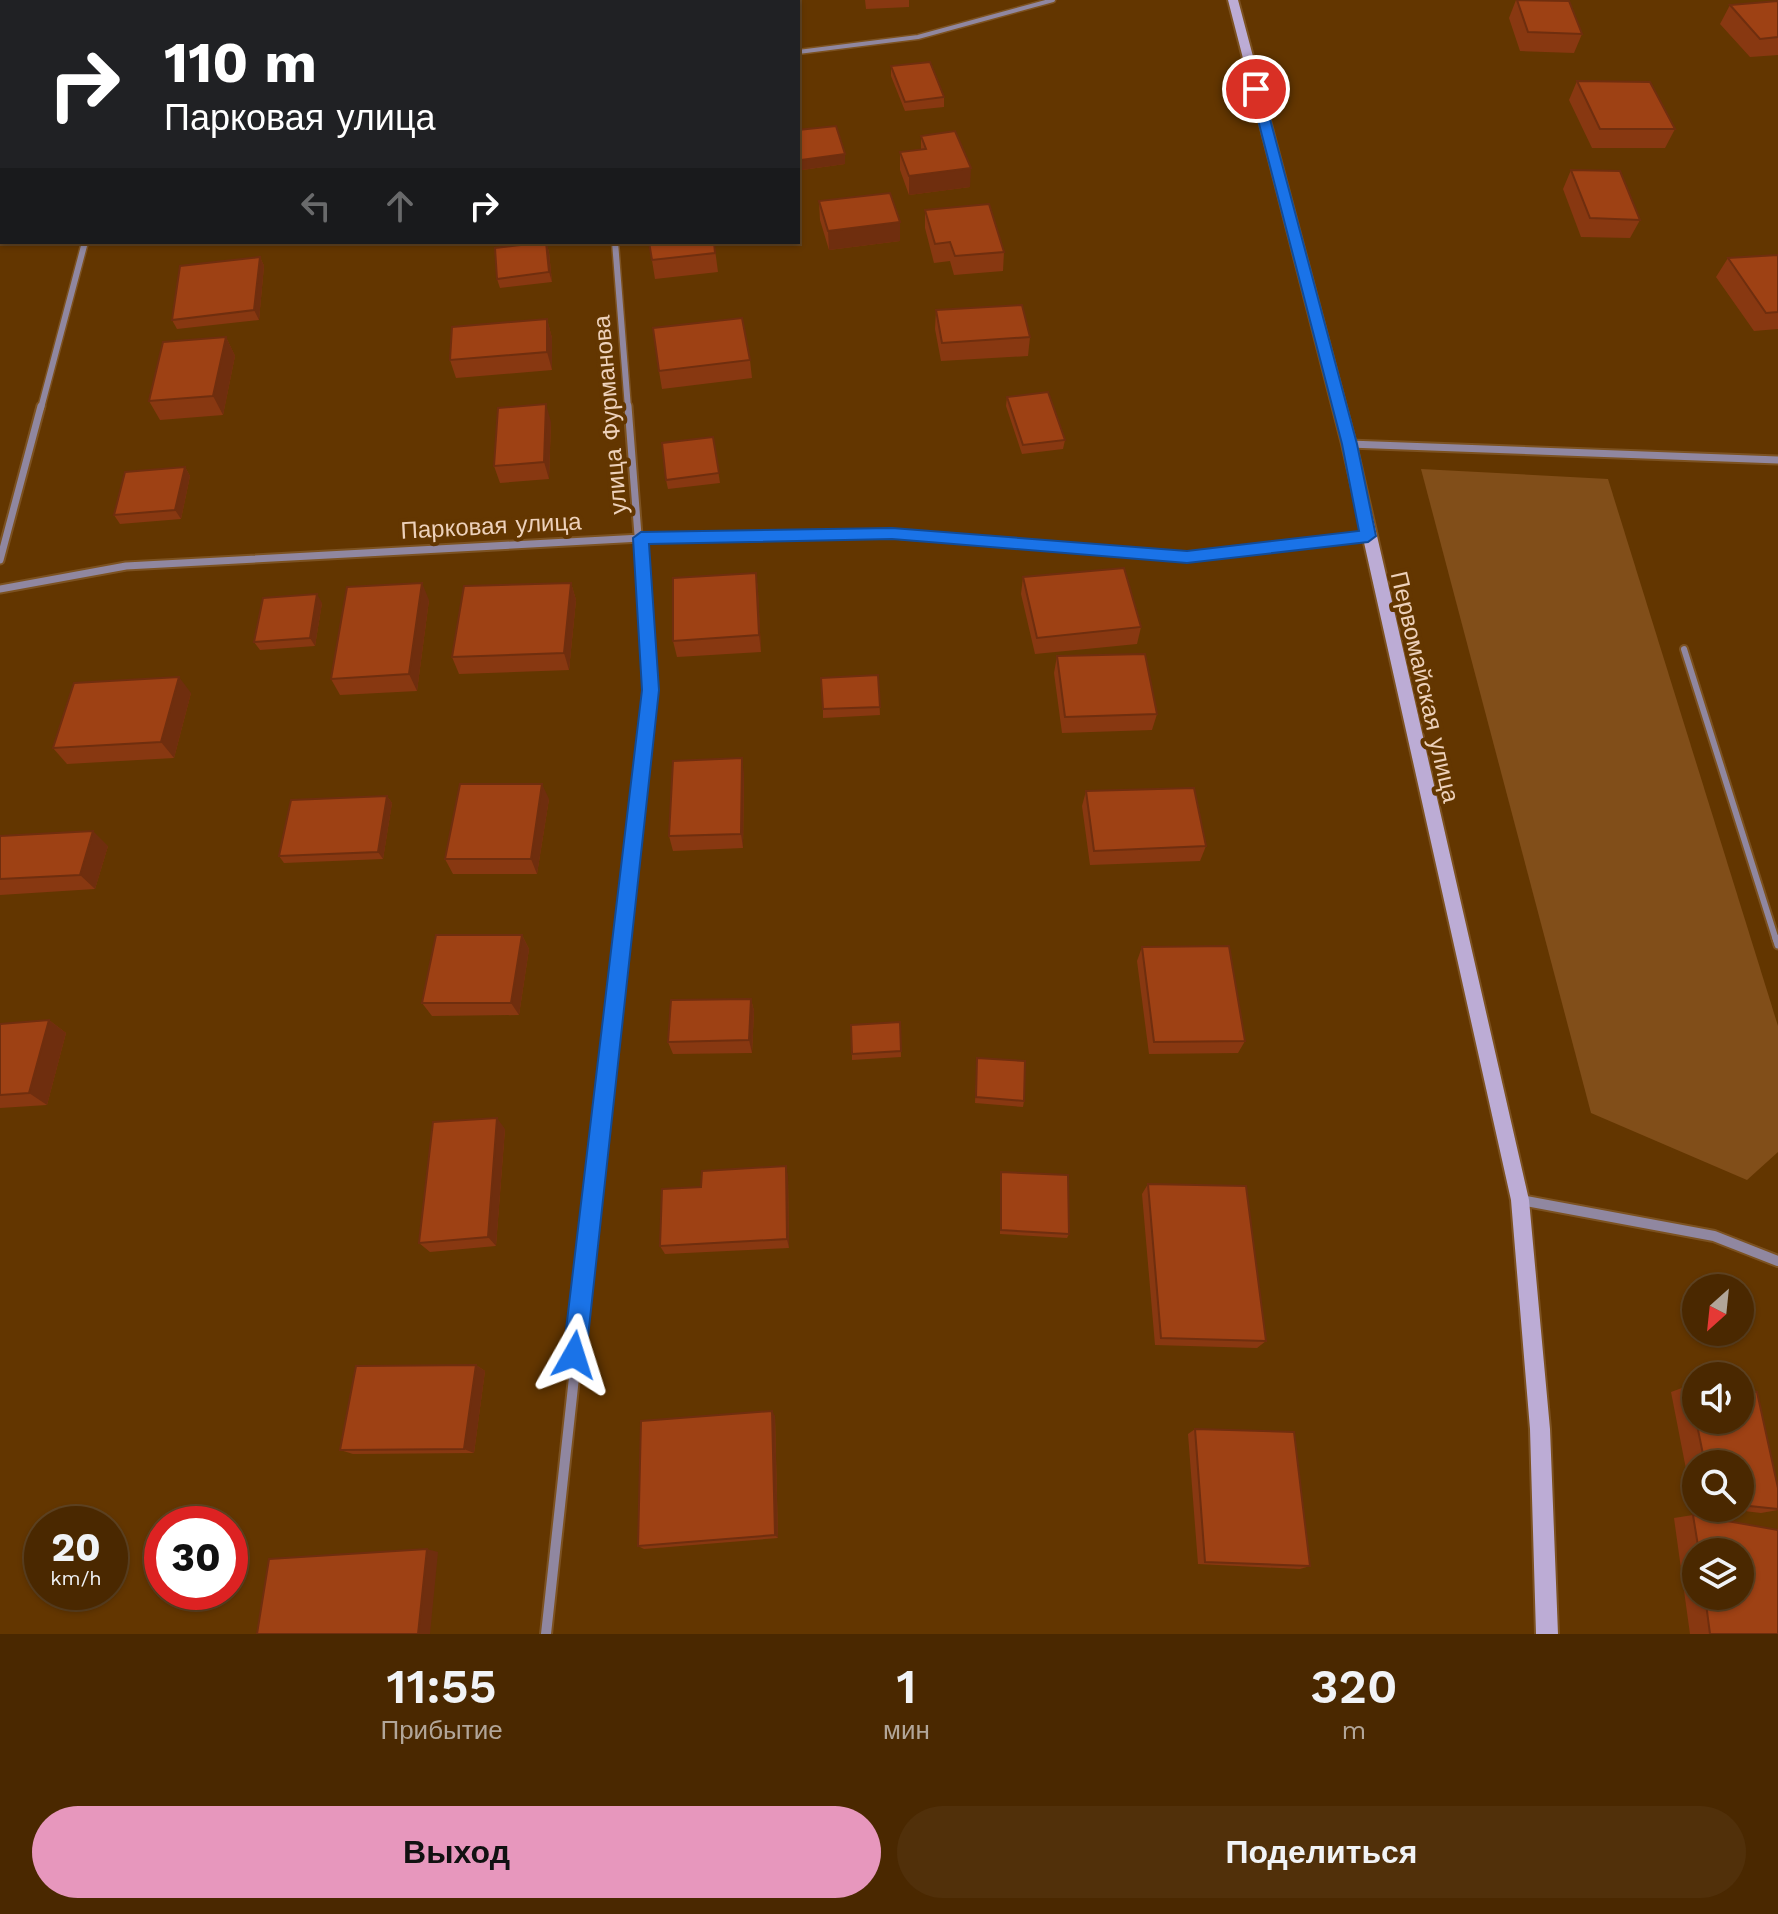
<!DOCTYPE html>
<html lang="ru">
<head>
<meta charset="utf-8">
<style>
	body { margin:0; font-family:"Work Sans",sans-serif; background:#51300a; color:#f1f3f6; height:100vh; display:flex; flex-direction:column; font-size:30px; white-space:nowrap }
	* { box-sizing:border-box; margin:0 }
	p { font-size:26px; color:#b2a699 }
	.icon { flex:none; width:44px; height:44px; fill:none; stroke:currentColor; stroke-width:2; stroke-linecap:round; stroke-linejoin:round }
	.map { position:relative; height:1634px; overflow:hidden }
	.details { display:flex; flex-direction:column; background:#4a2800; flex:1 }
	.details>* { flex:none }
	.guide { position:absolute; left:0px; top:0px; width:800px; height:244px; box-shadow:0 2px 6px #0004,0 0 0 2px #614422; background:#202124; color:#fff; overflow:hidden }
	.needle { width:52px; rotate:207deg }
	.tools { position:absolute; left:1682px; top:1274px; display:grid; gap:16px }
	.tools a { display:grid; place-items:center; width:72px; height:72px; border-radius:50%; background:#4a2800; box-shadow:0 2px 6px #0004,0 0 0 2px #614422; font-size:40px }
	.speed { position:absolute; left:24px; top:1506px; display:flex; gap:16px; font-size:40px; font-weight:700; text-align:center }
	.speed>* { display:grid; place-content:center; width:104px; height:104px; border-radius:50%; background:#4a2800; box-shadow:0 2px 6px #0004,0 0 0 2px #614422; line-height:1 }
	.speed small { font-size:20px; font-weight:400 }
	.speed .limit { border:12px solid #d22; background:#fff; color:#111 }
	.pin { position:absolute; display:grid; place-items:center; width:68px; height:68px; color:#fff; margin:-34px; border:4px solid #fff; border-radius:50%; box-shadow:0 2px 8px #0007 }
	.me { position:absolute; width:88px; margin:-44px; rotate:6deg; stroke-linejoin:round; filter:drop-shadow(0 0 6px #0008) }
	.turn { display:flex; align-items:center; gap:28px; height:168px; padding:0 32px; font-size:36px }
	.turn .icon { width:104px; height:104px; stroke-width:2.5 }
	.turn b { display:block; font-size:56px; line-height:68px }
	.lanes { display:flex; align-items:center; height:76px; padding:0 32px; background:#0003; justify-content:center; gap:40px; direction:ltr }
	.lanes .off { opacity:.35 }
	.eta { display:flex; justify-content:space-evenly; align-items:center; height:136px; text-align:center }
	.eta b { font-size:48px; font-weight:600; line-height:56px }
	.cta { display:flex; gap:16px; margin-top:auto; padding:16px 32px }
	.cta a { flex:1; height:92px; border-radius:48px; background:#e797bd; color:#111; font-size:32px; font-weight:600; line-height:92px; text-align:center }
	.cta a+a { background:#51300a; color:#f1f3f6 }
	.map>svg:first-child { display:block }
	.green { fill:#814e19 }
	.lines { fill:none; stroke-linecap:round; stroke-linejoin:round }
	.lane-far2-casing { stroke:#7c5221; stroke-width:7 }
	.lane-far1-casing { stroke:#7c5221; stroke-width:10 }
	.lane-casing { stroke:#7c5221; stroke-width:11 }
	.street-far2-casing { stroke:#7c5221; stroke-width:9 }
	.street-far1-casing { stroke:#7c5221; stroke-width:11 }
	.street-casing { stroke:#7c5221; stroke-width:14 }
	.secondary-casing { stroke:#7c5221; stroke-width:4 }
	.lane-far2 { stroke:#9087a0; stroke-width:4 }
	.lane-far1 { stroke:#9087a0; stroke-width:6 }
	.lane { stroke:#9087a0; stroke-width:7 }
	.street-far2 { stroke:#9087a0; stroke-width:6 }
	.street-far1 { stroke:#9087a0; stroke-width:7 }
	.street { stroke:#9087a0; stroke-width:10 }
	.secondary { fill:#bcacd5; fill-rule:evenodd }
	.wall { fill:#883811; fill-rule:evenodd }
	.shaded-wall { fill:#6f2e0e }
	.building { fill:#9e4114; stroke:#6f2e0e; stroke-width:2 }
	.route { fill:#1a73e8; stroke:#114b97; stroke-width:2 }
	.labels { text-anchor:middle; stroke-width:8; stroke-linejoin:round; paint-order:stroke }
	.street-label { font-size:24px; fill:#edd1ba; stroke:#633600 }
</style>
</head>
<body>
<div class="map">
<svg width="1778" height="1634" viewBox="0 0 1778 1634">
	<rect width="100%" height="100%" fill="#633600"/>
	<path class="green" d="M1421,469L1608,479L1778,1026V1152L1747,1180L1591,1113Z"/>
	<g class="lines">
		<g class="lane-far2-casing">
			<path id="lane-far2" d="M798,52L918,37L1053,0"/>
		</g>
		<g class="lane-far1-casing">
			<path id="lane-far1" d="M1684,649L1776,940"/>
		</g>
		<g class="lane-casing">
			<path id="lane" d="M1776,938L1778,945"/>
		</g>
		<g class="street-far2-casing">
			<path id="street-far2" d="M615,242L628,408
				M41,408L85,242"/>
		</g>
		<g class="street-far1-casing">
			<path id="street-far1" d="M1349,444L1778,460
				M0,560L41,406
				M0,589L126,566L641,538L892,534L1187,557L1368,536
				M622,940L650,690L628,406"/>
		</g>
		<g class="street-casing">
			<path id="street" d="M1521,1200L1714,1236L1778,1261
				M546,1634L622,938"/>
		</g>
		<g class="secondary-casing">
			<path id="secondary" d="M1228,0H1238L1356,444L1529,1200L1550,1429L1558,1634H1536L1530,1429L1511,1200L1342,444Z"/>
		</g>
		<use href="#lane-far2" class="lane-far2"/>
		<use href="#lane-far1" class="lane-far1"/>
		<use href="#lane" class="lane"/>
		<use href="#street-far2" class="street-far2"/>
		<use href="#street-far1" class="street-far1"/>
		<use href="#street" class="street"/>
		<use href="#secondary" class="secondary"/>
	</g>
	<path class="wall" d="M624,0H707V2H624Z
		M865,0H909V7L866,9Z
		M1516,0L1582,34L1574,53L1520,51L1509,18Z
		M1778,1V55L1750,57L1720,24L1730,5Z
		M2,12V50H0V13Z
		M0,63H2V117H0Z
		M891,66L944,97V107L905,111L891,76Z
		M1577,81L1675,129L1665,148H1592L1569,100Z
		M798,130L845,164L802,170L798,156Z
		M921,136L970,187L909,195L900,170V152L921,149Z
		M1571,170L1640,220L1630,238L1581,237L1563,189Z
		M819,201L900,241L829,250L820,220Z
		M925,210L1004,252L1003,271L954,275L950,261L934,263L925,228Z
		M546,242L549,252L552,282L500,288L497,279Z
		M649,242H714L718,272L655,279Z
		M1778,255V329L1754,331L1716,277L1728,258Z
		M260,257L264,266L259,320L177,329L172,320Z
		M936,310L1030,337L1028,356L941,361L935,329Z
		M547,319L552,338V370L456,378L450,360Z
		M226,337L235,356L223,415L160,420L149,401Z
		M750,360L752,378L662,389L659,371Z
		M1007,397L1065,440L1063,449L1022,454L1006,406Z
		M551,422L549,479L500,483L494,466Z
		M713,437L720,483L668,489L666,480Z
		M185,467L190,476L181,519L120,524L114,515Z
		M756,573L758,591L761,652L677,657L673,641Z
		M1023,577L1141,627L1137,644L1035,654L1021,594Z
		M571,583L576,600L569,670L459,674L452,657Z
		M429,600L417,691L340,695L331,679Z
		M322,603L315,646L260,650L254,642Z
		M1057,656L1157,714L1152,730L1062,733L1054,673Z
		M878,675L880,715L823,718V709Z
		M191,693L174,758L67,764L53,748Z
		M744,774L743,848L673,851L669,836Z
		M1086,791L1206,846L1200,861L1090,865L1082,806Z
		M387,796L392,803L383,859L284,863L279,856Z
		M549,799L537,874H453L445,859Z
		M0,836L108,846L95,889L0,895Z
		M522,935L529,949L519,1015L432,1016L422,1003Z
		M1142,947L1245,1041L1238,1053L1149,1054L1137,961Z
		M751,999L754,1011L752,1053L673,1054L668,1042Z
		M49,1020L66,1033L47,1105L0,1108V1024Z
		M900,1022L901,1057L852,1060V1054Z
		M977,1058L1024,1101L1023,1107L975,1103Z
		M505,1129L496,1246L430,1252L419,1243Z
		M1001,1172L1069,1234L1067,1238L1000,1234V1177Z
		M788,1176L789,1248L665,1254L660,1246L701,1187Z
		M1148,1184L1266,1341L1257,1348L1155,1345L1142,1194Z
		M476,1365L485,1371L474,1453L353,1454L340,1450Z
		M1690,1385L1778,1488V1510L1761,1513L1719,1508H1740V1464H1696V1505H1693L1671,1392Z
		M775,1416L778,1538L644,1549L638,1546Z
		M1195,1429L1310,1566L1300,1569L1198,1564L1188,1434Z
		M1693,1515L1778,1530V1634H1690L1674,1518ZM1696,1552H1740V1596H1696Z"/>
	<path class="shaded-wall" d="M845,154V164L802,170L801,160Z
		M971,168L970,187L909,195V176Z
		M900,222V241L829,250L828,231Z
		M546,242L549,252L552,282L549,272Z
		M260,257L264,266L259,320L254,310Z
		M547,319L552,338V370L547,352Z
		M226,337L235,356L223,415L213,396Z
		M546,404L551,422L549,479L544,462Z
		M185,467L190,476L181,519L175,510Z
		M756,573L758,591L761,652L759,635Z
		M422,583L429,600L417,691L409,674Z
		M571,583L576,600L569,670L564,653Z
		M317,594L322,603L315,646L310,638Z
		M179,677L191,693L174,758L161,742Z
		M742,758L744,774L743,848L741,834Z
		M542,784L549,799L537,874L531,859Z
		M387,796L392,803L383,859L378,852Z
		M93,831L108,846L95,889L80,875Z
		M522,935L529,949L519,1015L511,1003Z
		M751,999L754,1011L752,1053L749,1040Z
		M49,1020L66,1033L47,1105L29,1093Z
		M497,1118L505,1129L496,1246L488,1237Z
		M786,1166L788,1176L789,1248L787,1239Z
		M476,1365L485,1371L474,1453L464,1449Z
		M772,1411L775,1416L778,1538L775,1535Z
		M427,1549L438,1552L430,1634H418Z"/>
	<path class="building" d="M37,0H77L76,2H36Z
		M216,0H263L262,2H216Z
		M471,0H538L506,2H471Z
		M1517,0L1569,1L1582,34L1528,32Z
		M1778,1V37L1760,39L1730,5Z
		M2,12V31H0V13Z
		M930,62L944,97L905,102L891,66Z
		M0,63H2V98H0Z
		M1577,81L1650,82L1675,129H1600Z
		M836,126L845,154L801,160L798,149V130Z
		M955,131L971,168L909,176L900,152L926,149L921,136Z
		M1571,170L1620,171L1640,220L1590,218Z
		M0,188H2V205H0Z
		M890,193L900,222L828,231L819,201Z
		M989,204L1004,252L955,256L950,242L935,244L925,210Z
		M546,242L549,272L497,279L495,248Z
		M649,242H714L715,253L652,260Z
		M1778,255V312L1766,313L1728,258Z
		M260,257L254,310L172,320L180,266Z
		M1022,305L1030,337L942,343L936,310Z
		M742,318L750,360L659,371L653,328Z
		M547,319V352L450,360L452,327Z
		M226,337L213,396L149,401L163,342Z
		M1048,392L1065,440L1023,445L1007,397Z
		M546,404L544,462L494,466L498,408Z
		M713,437L719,473L666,480L662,443Z
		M185,467L175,510L114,515L125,472Z
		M1124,568L1141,627L1037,638L1023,577Z
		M756,573L759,635L673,641V578Z
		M422,583L409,674L331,679L347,587Z
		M571,583L564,653L452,657L464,586Z
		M317,594L310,638L254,642L263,598Z
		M1145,654L1157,714L1065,717L1057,656Z
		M878,675L880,707L823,709L821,678Z
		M179,677L161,742L53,748L74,683Z
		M742,758L741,834L669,836L673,761Z
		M460,784H542L531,859H445Z
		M1194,788L1206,846L1094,851L1086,791Z
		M387,796L378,852L279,856L291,800Z
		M93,831L80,875L0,879V836Z
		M436,935H522L511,1003H422Z
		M1229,946L1245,1041L1154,1042L1142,947Z
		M751,999L749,1040L668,1042L671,1000Z
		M49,1020L29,1093L0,1095V1024Z
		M900,1022L901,1051L852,1054L851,1025Z
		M977,1058L1025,1061L1024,1101L976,1097Z
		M497,1118L488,1237L419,1243L433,1122Z
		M786,1166L787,1239L660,1246L662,1189L701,1187L702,1171Z
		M1001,1172L1068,1175L1069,1234L1001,1230Z
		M1148,1184L1246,1186L1266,1341L1161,1338Z
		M476,1365L464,1449L340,1450L356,1366Z
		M1690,1385L1696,1386V1418Z
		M1740,1390L1757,1392L1778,1488V1509L1740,1505V1464H1705L1696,1420H1740Z
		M772,1411L775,1535L638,1546L641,1421Z
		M1195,1429L1294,1432L1310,1566L1205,1562Z
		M1693,1515L1778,1530V1634H1710L1705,1596H1740V1552H1699Z
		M427,1549L418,1634H257L269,1559Z"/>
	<path class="route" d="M1256,85L1262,89L1357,444L1376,536L1368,542L1187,563L892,539L649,544L659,690L586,1355L582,1363L574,1366L566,1363L563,1355L642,690L633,538L641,532L892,528L1187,551L1359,531L1342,444L1250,89Z"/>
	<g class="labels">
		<g class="street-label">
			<text transform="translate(610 415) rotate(-95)" y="8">улица Фурманова</text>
			<text transform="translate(491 526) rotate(-3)" y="8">Парковая улица</text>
			<text transform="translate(1425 687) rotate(77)" y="8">Первомайская улица</text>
		</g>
	</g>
</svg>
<div class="tools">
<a><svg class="needle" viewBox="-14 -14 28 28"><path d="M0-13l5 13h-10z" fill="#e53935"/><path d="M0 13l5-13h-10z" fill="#b2a699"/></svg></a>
<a><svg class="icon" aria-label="sound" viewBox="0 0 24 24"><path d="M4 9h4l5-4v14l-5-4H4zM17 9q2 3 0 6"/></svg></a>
<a><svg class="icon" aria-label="search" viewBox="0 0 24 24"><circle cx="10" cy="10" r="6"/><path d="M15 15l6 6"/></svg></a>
<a><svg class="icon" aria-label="layers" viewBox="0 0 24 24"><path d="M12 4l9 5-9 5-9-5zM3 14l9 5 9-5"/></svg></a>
</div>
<div class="speed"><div>20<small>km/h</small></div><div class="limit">30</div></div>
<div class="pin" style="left:1256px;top:89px;background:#d93025"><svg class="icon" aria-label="arrive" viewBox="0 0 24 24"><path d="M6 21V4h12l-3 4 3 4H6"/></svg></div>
<svg class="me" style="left:574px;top:1355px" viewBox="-20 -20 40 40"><path d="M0-17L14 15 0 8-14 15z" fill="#1a73e8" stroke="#fff" stroke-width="4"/></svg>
<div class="guide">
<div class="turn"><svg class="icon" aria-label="right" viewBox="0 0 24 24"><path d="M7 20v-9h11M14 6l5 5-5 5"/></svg><div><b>110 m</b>Парковая улица</div></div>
<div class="lanes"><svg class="icon off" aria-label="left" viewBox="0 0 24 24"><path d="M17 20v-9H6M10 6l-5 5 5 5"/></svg><svg class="icon off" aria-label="ahead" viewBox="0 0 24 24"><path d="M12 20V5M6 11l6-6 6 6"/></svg><svg class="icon" aria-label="right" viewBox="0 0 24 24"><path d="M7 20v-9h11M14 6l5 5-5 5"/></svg></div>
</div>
</div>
<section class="details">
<div class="eta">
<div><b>11:55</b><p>Прибытие</p></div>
<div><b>1</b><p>мин</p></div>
<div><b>320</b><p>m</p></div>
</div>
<div class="cta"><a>Выход</a><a>Поделиться</a></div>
</section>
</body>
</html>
